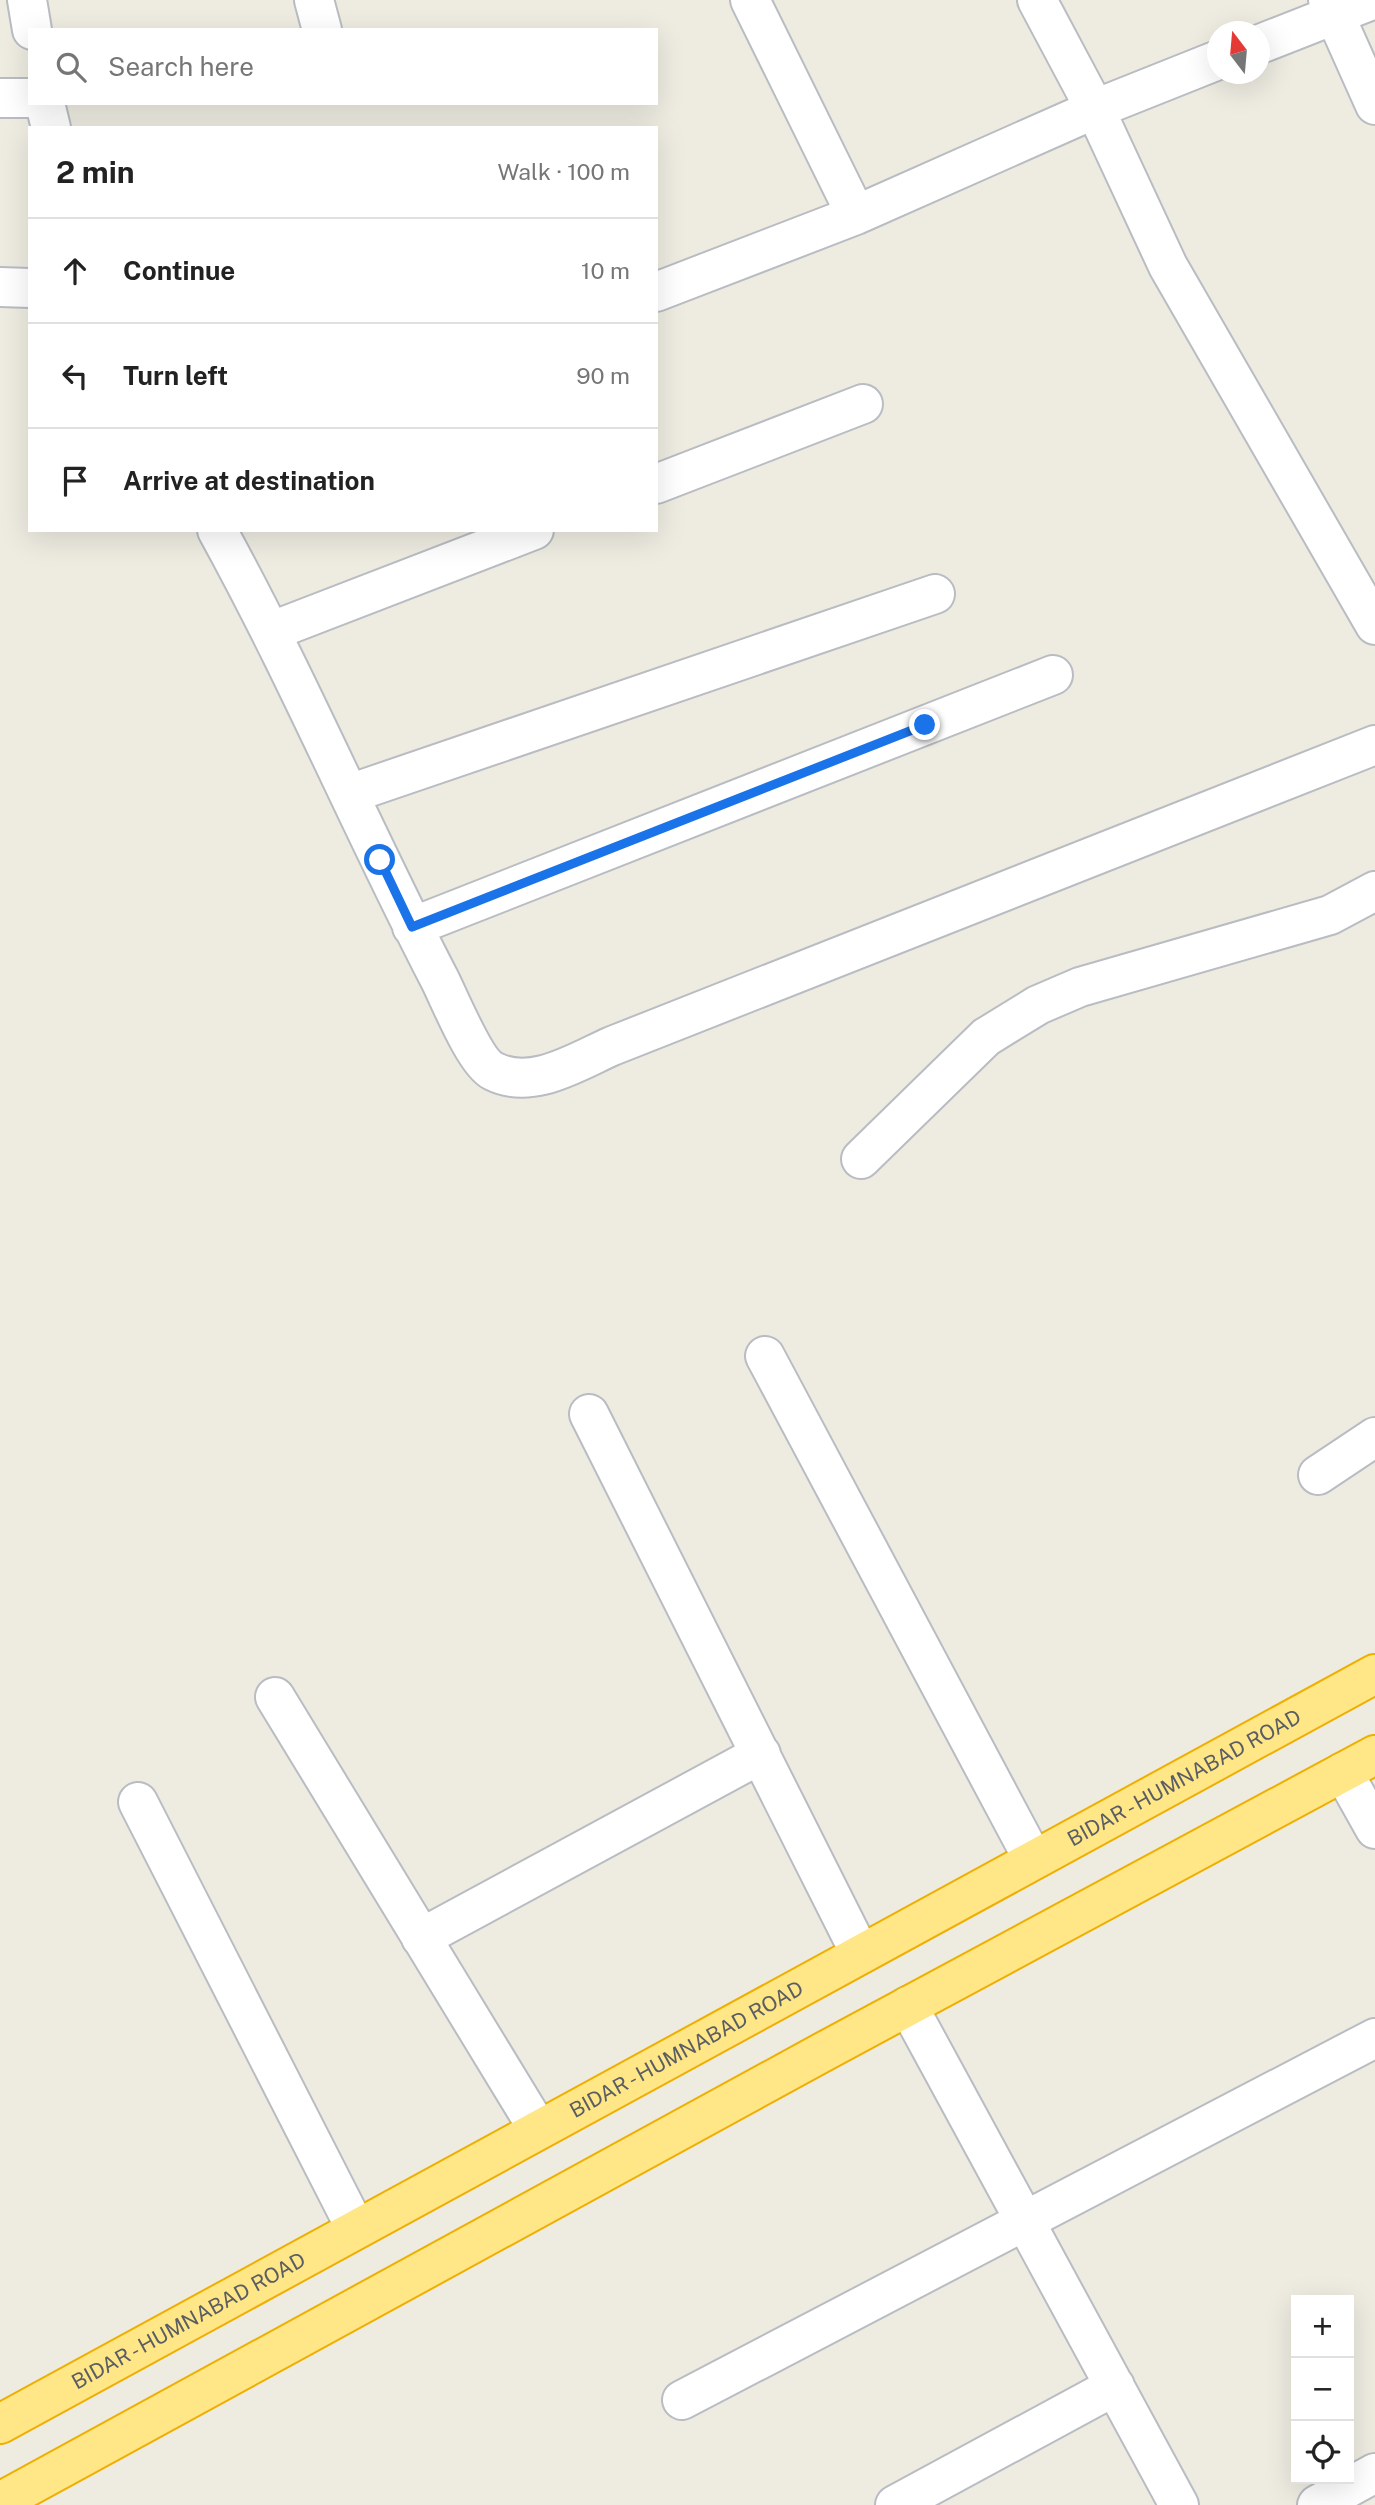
<!DOCTYPE html>
<meta charset="utf-8">
<style>
:root{--surface:#fff;--page:#f6f6f6;--text:#222;--muted:#767676;--line:#e0e0e0}
body{margin:0;font-family:"Public Sans",sans-serif;background:var(--page);color:var(--text)}
.controls{position:absolute;right:21px;bottom:21px;display:grid;overflow:hidden;border-radius:0px;box-shadow:0 7px 28px #0002}
.controls button{width:63px;height:63px;display:grid;place-items:center;padding:0;border:0;border-bottom:2px solid var(--line);background:var(--surface);color:var(--text);font:35px sans-serif}
.compass{position:absolute;left:1207px;top:21px;width:63px;height:63px;border-radius:50%;background:var(--surface);box-shadow:0 7px 28px #0002;rotate:344deg}
.stop{position:absolute;width:21px;height:21px;margin:-16px;border:5px solid #1a73e8;border-radius:50%;background:#fff}
.stop.end{background:#1a73e8;border-color:#fff;box-shadow:0 2px 7px #0008}
.list{margin:0;padding:0;list-style:none}
h2{display:flex;justify-content:space-between;align-items:center;height:91px;margin:0;padding:0 28px;font-size:30px}
h2 small{font-size:23px;font-weight:400;color:var(--muted)}
.list li{display:grid;grid-template-columns:46px 1fr auto;gap:21px;align-items:center;box-sizing:border-box;height:105px;padding:0 28px;border-top:2px solid var(--line)}
.list b{display:block;font-size:26px;white-space:nowrap}
.list em{font-size:23px;font-style:normal;color:var(--muted)}
.icon{flex:none;width:38px;height:38px;fill:none;stroke:currentColor;stroke-width:2;stroke-linecap:round;stroke-linejoin:round}
.map{position:relative;flex:none;width:1375px;height:2505px;overflow:hidden}
.search{position:absolute;background:var(--surface);box-shadow:0 7px 28px #0002;left:28px;top:28px;width:630px;height:77px;display:flex;align-items:center;gap:18px;box-sizing:border-box;padding:0 24px;border-radius:0px;color:var(--muted);font-size:26px}
.panel{position:absolute;background:var(--surface);box-shadow:0 7px 28px #0002;left:28px;top:126px;width:630px;height:406px;border-radius:0px}
.map>svg:first-child{display:block}
.lines{fill:none;stroke-linecap:round;stroke-linejoin:round}
.minor-casing{stroke:#b9bcc2;stroke-width:42}
.highway-casing{stroke:#efaf00;stroke-width:42}
.minor{stroke:#fff;stroke-width:38}
.highway{stroke:#ffe687;stroke-width:38}
.route{stroke:#1a73e8;stroke-width:9}
.labels{text-anchor:middle;stroke-width:7;stroke-linejoin:round;paint-order:stroke}
.street-label{font-size:21px;fill:#5a5e64;stroke:#fff}
</style>
<div class="map">
<svg width="1375" height="2505" viewBox="0 0 1375 2505">
<rect width="100%" height="100%" fill="#eeece1"/>
<g class="lines">
<g class="minor-casing">
<path id="minor" d="M27 0 32 30
M314 0 322 30
M750 0 856 215
M1037 0 1095 109 1168 266 1375 625
M1328 0 1375 105
M1260 44 1372 0
M0 98H30
M45 103 51 128
M0 287 30 288
M656 292 856 215 1095 109 1218 60
M656 484 863 404
M217 530C298 677 363 832 440 980 450 1000 475 1062 493 1071 532 1091 576 1062 612 1046L1375 745
M272 631 534 530
M349 794 935 594
M412 927 1053 675
M861 1159 986 1037 1038 1005 1080 987 1330 915 1375 891
M765 1356 1033 1859
M589 1414 860 1953
M1318 1475 1375 1437
M275 1697 538 2129
M1343 1772 1375 1829
M138 1802 356 2229
M421 1938 761 1754
M908 2006 1179 2505
M682 2400 1375 2038
M895 2505 1115 2386
M1317 2505 1375 2473"/>
</g>
<g class="highway-casing">
<g id="highway">
<path id="s1" d="M0 2424 1375 1674"/>
<path d="M0 2502 823 2052 1375 1755"/>
</g>
</g>
<use href="#minor" class="minor"/>
<use href="#highway" class="highway"/>
</g>
<g class="lines">
<path class="route" d="M380 860 412 927 925 725"/>
</g>
<g class="labels">
<g class="street-label">
<text dy="7" stroke="none"><textPath href="#s1" startOffset="1349">BIDAR - HUMNABAD ROAD</textPath></text>
<text dy="7" stroke="none"><textPath href="#s1" startOffset="782">BIDAR - HUMNABAD ROAD</textPath></text>
<text dy="7" stroke="none"><textPath href="#s1" startOffset="215">BIDAR - HUMNABAD ROAD</textPath></text>
</g>
</g>
</svg>
<div class="controls">
<button>+</button>
<button>−</button>
<button><svg class="icon" aria-label="locate" viewBox="0 0 24 24"><circle cx="12" cy="12" r="6"/><path d="M12 2v4M12 18v4M2 12h4M18 12h4"/></svg></button>
</div>
<svg class="compass" viewBox="-18 -18 36 36"><path d="M0-13l5 13h-10z" fill="#e53935"/><path d="M0 13l5-13h-10z" fill="#767676"/></svg>
<div class="stop" style="left:380px;top:860px"></div>
<div class="stop end" style="left:925px;top:725px"></div>
<div class="search"><svg class="icon" aria-label="search" viewBox="0 0 24 24"><circle cx="10" cy="10" r="6"/><path d="M15 15l6 6"/></svg>Search here</div>
<section class="panel">
<h2>2 min<small>Walk · 100 m</small></h2>
<ul class="list">
<li><svg class="icon" aria-label="ahead" viewBox="0 0 24 24"><path d="M12 20V5M6 11l6-6 6 6"/></svg><div><b>Continue</b></div><em>10 m</em></li>
<li><svg class="icon" aria-label="left" viewBox="0 0 24 24"><path d="M17 20v-9H6M10 6l-5 5 5 5"/></svg><div><b>Turn left</b></div><em>90 m</em></li>
<li><svg class="icon" aria-label="arrive" viewBox="0 0 24 24"><path d="M6 21V4h12l-3 4 3 4H6"/></svg><div><b>Arrive at destination</b></div></li>
</ul>
</section>
</div>
